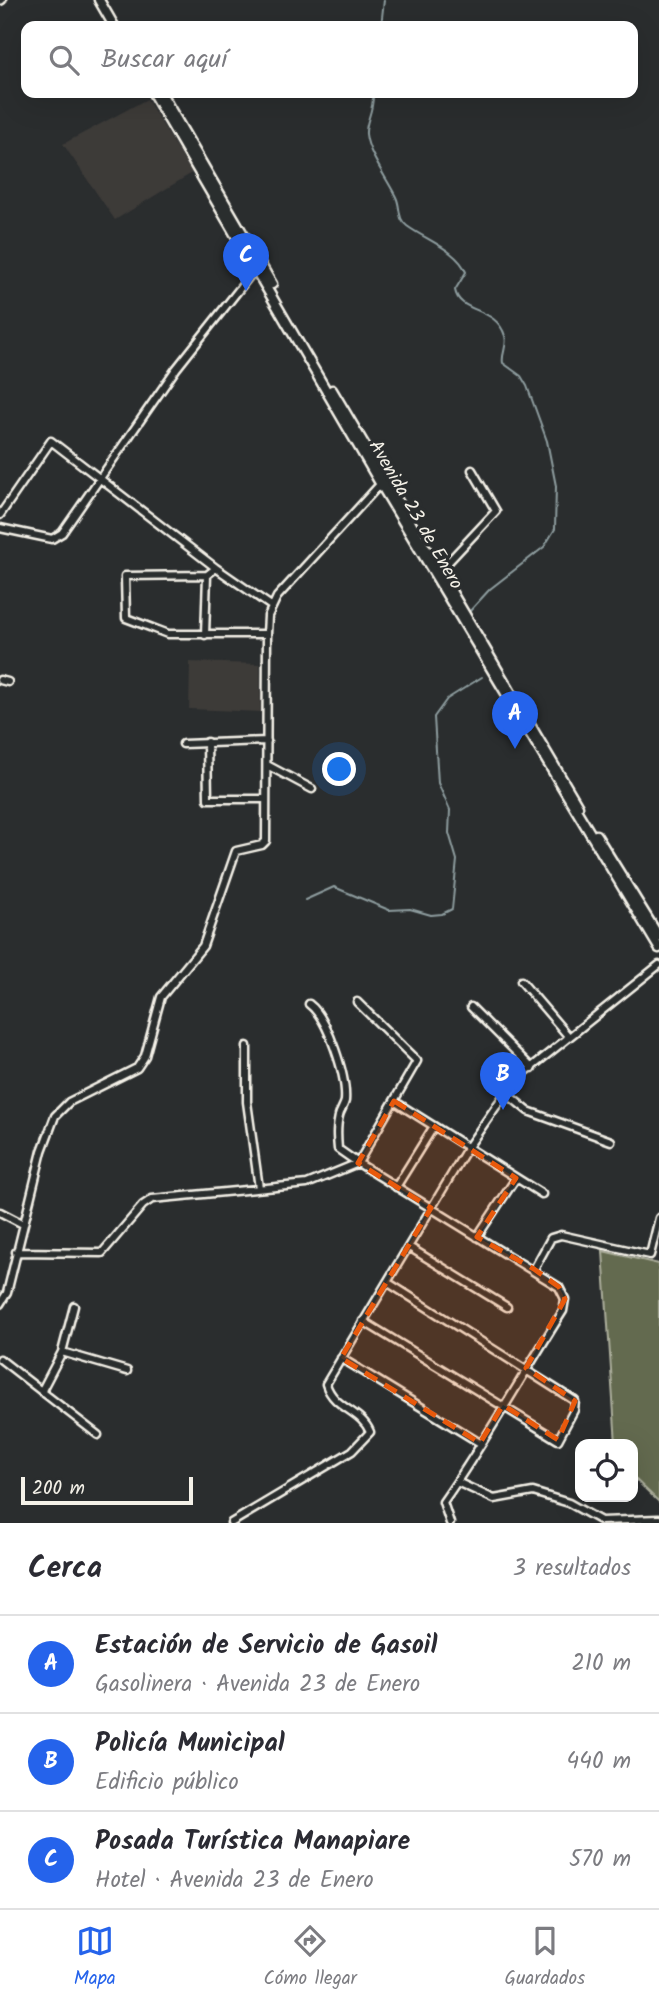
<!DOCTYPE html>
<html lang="es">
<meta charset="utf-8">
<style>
:root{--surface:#fff;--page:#f7f7f7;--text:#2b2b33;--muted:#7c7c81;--line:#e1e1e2;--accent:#2563eb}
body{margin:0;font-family:Kalam,sans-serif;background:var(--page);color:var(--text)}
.controls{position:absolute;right:21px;bottom:21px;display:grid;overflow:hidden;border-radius:14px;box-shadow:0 7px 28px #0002}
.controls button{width:63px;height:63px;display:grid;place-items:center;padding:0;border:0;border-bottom:2px solid var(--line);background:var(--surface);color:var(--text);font:35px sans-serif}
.scale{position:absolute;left:21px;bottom:18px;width:172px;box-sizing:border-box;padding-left:7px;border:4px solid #f4f1e8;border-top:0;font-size:19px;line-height:24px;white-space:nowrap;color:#f4f1e8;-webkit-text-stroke:5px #2a2d2e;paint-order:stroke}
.you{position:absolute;left:340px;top:770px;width:24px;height:24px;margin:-18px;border:5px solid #fff;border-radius:50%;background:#1a73e8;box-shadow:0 0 0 10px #1a73e833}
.badge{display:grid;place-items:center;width:46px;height:46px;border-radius:50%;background:var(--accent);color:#fff;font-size:23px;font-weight:700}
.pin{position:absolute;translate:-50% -58px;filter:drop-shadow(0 2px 4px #0008)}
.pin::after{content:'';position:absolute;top:37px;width:24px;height:21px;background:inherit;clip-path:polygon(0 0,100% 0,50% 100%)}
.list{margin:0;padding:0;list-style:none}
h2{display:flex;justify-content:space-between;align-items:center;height:91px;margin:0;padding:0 28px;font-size:30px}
h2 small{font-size:23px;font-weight:400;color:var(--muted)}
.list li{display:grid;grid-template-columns:46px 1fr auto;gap:21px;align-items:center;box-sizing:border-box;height:98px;padding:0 28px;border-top:2px solid var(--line)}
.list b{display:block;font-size:26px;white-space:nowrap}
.list p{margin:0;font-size:23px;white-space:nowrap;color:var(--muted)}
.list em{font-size:23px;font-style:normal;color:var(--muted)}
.icon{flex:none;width:38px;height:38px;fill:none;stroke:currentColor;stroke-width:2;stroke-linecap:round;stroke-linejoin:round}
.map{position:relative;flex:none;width:659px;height:1523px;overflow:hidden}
.search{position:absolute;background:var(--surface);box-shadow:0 7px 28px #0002;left:21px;right:21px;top:21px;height:77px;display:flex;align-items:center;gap:18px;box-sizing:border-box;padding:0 24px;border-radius:14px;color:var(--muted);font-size:26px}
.sheet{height:385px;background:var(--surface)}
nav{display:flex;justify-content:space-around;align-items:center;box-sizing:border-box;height:98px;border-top:2px solid var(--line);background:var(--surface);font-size:19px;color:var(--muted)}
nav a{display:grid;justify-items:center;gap:4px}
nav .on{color:var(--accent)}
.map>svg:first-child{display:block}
.built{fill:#3c3a38}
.green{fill:#646b50;stroke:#acae9c;stroke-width:2}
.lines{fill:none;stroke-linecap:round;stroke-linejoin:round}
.stream{stroke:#8e9d9f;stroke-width:2}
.minor-casing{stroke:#f4f1e8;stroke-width:11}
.secondary-casing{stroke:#f4f1e8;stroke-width:13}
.minor{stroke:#2a2d2e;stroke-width:6}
.secondary{stroke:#2a2d2e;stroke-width:8}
.marked{fill:#e8590c;fill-opacity:0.2;stroke:#e8590c;stroke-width:5;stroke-dasharray:14 9;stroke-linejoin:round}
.labels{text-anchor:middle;stroke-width:7;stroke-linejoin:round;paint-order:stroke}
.street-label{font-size:19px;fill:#f4f1e8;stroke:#2a2d2e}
</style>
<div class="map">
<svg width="659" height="1523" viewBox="0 0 659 1523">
<rect width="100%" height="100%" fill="#2a2d2e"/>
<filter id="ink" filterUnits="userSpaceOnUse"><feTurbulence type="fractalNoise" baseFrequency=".0143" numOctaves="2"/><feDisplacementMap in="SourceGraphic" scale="14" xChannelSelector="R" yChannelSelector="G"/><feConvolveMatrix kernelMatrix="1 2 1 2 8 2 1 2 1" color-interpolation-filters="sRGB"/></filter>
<g filter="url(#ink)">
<path class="built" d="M147 99 192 173 115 220 63 144Z
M190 662 260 664 261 712 189 709Z"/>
<path class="green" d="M603 1251 659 1264V1502L633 1477V1444H616Z"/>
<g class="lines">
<path class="stream" d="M381 26 384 0
M373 93C374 112 365 121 366 134 368 154 387 178 396 197 401 207 397 219 407 226 426 240 457 250 466 272L455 290C459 314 496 306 505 336 508 346 501 354 503 363L521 376 527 386 547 441 556 486 555 529 544 547 490 589 469 612
M481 635 500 666
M305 900 334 887 389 910 410 909 431 915 442 914 452 909 457 860 449 833 450 810 438 783 434 717 447 699 482 677"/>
<g class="minor-casing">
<path id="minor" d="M0 1 2 0
M0 515 51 441 216 568 271 606
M0 528 52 539 62 533 176 369 256 268
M216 568 207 575 125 576 126 618 168 634H267
M439 572 496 511 472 470
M205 635 207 575
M0 680 8 682
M207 742 208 799H266
M183 744 267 741
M267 765 312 789
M521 981 569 1037
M357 1002 417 1061 358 1163 559 1287 565 1299 563 1311C523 1374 486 1441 443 1502L450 1523
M471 1007 532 1068
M247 1046V1102L259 1188
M506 1093 528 1111 611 1141
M394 1101 542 1194
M396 1187 434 1126
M0 1212 23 1224
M477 1237 516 1178
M409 1247 507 1307
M16 1252 102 1253 143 1205 152 1199 307 1184 358 1163 338 1149C337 1138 336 1128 339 1116 340 1111 344 1106 345 1101 347 1077 328 1018 309 1004
M534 1269 551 1238 561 1235 650 1255 659 1218
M0 1304 7 1293 42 1151 55 1116 69 1102 137 1068 145 1056 161 997 203 946 236 851 262 845 266 841 267 634 268 616 277 597 383 481
M363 1321 558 1440 574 1410 575 1401 387 1282
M62 1352 127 1371
M341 1358 480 1443
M0 1359 98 1435
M42 1390 62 1352 74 1306
M457 1482 494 1499 533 1492 569 1503 601 1521 659 1519
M231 1523 352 1451 370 1432C361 1410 334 1409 326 1384L468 1147 513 1082 659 965"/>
</g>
<g class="secondary-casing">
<path id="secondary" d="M99 0 114 26
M153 93 380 483 659 948
M161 93 272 284
M332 390 578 806
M596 835 659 937"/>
</g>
<use href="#minor" class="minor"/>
<use href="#secondary" class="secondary"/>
</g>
</g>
<path class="marked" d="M394 1101 516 1178 477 1237 534 1269 559 1287 565 1299 526 1368 575 1401 558 1440 503 1405 480 1443 341 1358 431 1208 358 1163Z"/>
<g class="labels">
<g class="street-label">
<text transform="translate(417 514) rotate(60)" y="7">Avenida 23 de Enero</text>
</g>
</g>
</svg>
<div class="controls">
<button><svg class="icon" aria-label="locate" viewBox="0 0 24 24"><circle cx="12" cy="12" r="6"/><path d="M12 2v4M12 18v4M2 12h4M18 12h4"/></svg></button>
</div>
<div class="scale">200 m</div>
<div class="you"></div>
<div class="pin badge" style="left:515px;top:749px">A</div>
<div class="pin badge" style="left:503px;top:1110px">B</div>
<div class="pin badge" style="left:246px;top:291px">C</div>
<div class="search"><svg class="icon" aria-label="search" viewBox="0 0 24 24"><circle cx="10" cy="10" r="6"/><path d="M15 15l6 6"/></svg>Buscar aquí</div>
</div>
<section class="sheet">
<h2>Cerca<small>3 resultados</small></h2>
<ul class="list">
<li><span class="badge">A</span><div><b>Estación de Servicio de Gasoil</b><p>Gasolinera · Avenida 23 de Enero</p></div><em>210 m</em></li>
<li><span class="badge">B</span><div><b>Policía Municipal</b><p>Edificio público</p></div><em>440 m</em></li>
<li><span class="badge">C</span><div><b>Posada Turística Manapiare</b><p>Hotel · Avenida 23 de Enero</p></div><em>570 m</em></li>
</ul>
</section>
<nav>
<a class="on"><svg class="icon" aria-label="map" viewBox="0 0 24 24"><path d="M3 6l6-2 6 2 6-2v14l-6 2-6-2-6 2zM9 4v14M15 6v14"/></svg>Mapa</a>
<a><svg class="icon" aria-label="directions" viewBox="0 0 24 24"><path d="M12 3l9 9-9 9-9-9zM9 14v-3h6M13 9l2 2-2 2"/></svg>Cómo llegar</a>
<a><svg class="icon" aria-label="saved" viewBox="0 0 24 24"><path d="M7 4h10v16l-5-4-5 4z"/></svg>Guardados</a>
</nav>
